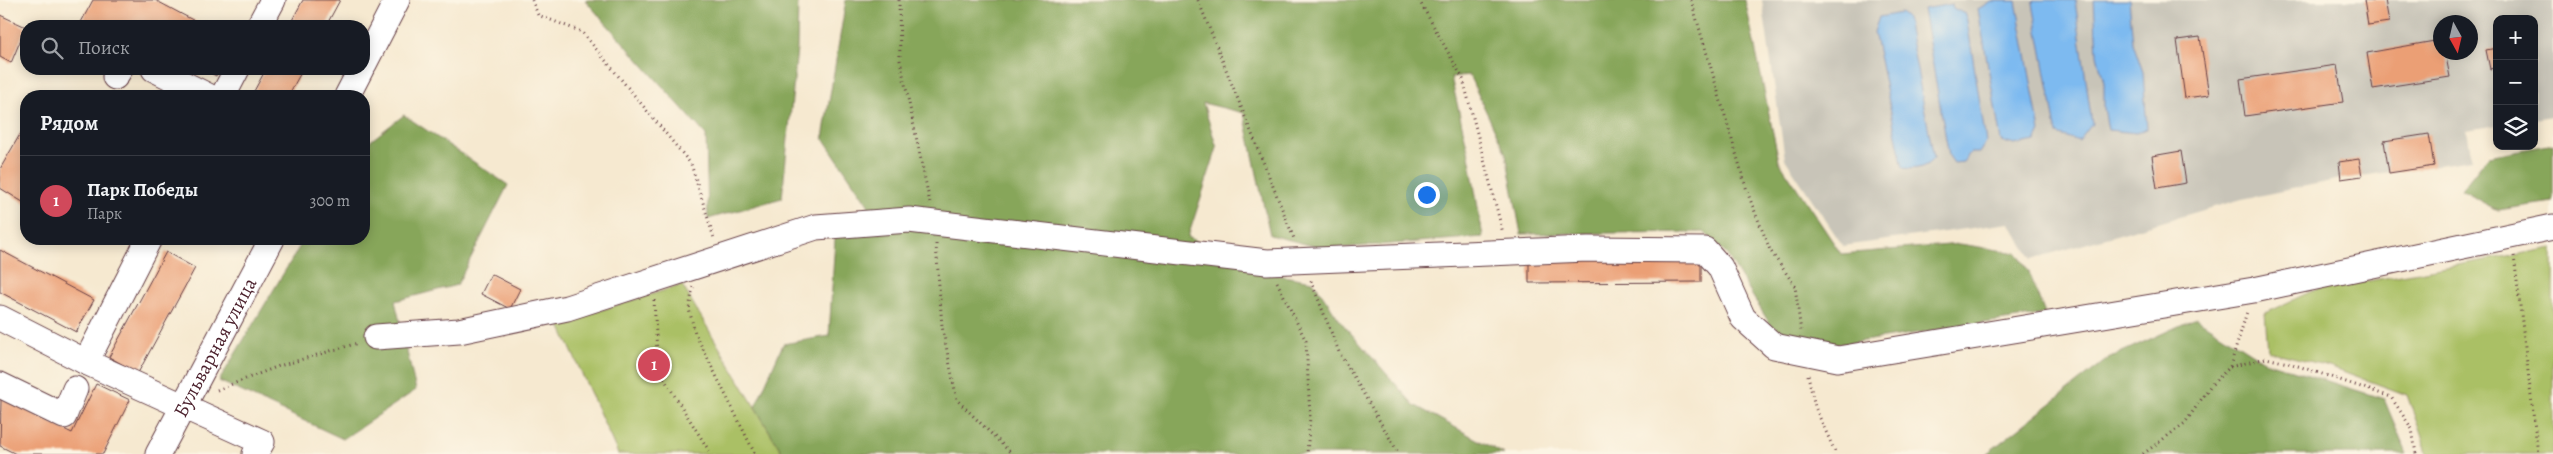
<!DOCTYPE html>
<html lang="ru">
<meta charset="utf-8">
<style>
:root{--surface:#171b24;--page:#242831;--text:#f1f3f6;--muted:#9ea1a6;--line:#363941;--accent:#d1495b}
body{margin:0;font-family:Alegreya,serif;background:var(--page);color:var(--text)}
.controls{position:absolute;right:15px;top:15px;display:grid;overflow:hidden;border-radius:10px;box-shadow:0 2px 12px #0003}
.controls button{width:45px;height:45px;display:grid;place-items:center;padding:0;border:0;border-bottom:1px solid var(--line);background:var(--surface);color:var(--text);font:25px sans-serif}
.compass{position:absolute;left:2433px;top:15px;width:45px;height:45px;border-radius:50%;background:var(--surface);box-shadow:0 2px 12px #0003;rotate:172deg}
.you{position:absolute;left:1426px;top:194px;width:18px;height:18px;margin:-12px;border:4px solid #fff;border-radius:50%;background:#1a73e8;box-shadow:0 0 0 8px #1a73e833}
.badge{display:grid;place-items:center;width:32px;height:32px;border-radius:50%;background:var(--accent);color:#fff;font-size:16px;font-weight:700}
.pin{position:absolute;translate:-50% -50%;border:2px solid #fff;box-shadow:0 1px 5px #0006}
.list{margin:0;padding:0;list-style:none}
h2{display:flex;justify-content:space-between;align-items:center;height:65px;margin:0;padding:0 20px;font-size:21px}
h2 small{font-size:16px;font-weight:400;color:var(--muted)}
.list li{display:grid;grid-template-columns:32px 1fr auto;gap:15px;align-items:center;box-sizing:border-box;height:90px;padding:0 20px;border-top:1px solid var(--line)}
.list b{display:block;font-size:19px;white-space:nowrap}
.list p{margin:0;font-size:16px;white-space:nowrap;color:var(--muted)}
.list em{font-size:16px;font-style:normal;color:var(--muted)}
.icon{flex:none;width:28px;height:28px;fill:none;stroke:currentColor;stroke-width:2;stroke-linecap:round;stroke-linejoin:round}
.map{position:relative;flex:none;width:2553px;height:454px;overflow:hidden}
.search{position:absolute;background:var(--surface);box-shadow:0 2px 12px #0003;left:20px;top:20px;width:350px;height:55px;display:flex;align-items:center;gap:12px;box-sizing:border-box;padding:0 18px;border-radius:20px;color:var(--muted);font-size:19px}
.panel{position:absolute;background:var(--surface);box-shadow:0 2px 12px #0003;left:20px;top:90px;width:350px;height:155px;border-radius:20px}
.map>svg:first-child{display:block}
.industrial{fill:#c8c4b8;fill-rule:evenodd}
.green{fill:#aac065;stroke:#7a7048}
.forest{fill:#87a65a;stroke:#686242}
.water{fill:#7dbaf0;stroke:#646c8e}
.building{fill:#eb9f74}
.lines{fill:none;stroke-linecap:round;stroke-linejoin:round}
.minor-casing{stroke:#643d44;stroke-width:27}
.path{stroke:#643d44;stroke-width:3;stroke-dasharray:1 4;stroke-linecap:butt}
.minor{stroke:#fff;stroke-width:25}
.labels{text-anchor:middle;stroke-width:4.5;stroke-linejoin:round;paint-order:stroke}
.street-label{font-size:20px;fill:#4a1f2b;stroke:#fcf5e5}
</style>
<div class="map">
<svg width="2553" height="454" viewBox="0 0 2553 454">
<rect width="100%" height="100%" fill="#fcf5e5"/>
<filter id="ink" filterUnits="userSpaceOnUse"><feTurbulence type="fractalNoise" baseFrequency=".02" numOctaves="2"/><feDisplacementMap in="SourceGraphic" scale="10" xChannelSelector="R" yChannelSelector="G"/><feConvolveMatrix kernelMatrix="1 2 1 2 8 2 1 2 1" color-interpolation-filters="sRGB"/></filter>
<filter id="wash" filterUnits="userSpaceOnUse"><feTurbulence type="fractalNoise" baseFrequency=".0096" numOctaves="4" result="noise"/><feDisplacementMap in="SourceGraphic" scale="20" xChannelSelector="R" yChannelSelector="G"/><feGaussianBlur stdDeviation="1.12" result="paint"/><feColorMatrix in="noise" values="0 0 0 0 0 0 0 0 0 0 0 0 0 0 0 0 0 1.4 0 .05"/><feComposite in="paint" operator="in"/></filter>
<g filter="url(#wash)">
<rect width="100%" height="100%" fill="#f6e9d0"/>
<path class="industrial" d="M1762 0H2553V116L2534 119V19H2497V125L2467 130 2472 160 2341 179 2242 199 2032 259 2009 223 1843 246 1785 159ZM2440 22H2470V52H2440Z"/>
<path class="green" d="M2553 248V454H2428L2407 395 2329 366 2268 351 2265 313 2312 291Z
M682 285 783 454H618L559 323Z"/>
<path class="forest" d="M585 0H798L797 49 782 198 708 219 706 135Z
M846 0H1745L1779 161 1841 254 1960 244 2017 253 2029 272 2045 314 1843 344 1778 337 1727 255 1704 232 1521 234 1506 154 1469 75 1451 77 1469 155 1483 237 1325 249 1270 235 1244 113 1203 103 1217 148 1188 237 1253 271 1313 281 1341 322 1414 405 1504 454H783L755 407 783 344 829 336 835 238 869 206 823 138Z
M404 115 508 185 457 285 395 301 416 390 343 439 219 381 304 239H364V146Z
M2553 144V202L2498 210 2461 190 2488 156Z
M2196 318 2264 361 2384 399 2407 454H1986L2109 358Z"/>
<path class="water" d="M2035 0H2075L2092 124 2079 141 2057 134 2033 4Z
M2094 0H2129L2133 43 2143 72 2147 129 2136 133 2108 130 2104 108V83L2097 55Z
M1991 1H2016L2040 131 2035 141 2014 145 2001 141 1978 9Z
M1952 4 1953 8 1966 14 1986 142 1979 153H1970L1963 162 1954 163 1949 156 1923 9Z
M1901 13 1907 18 1934 158C1926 168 1915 170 1903 168L1874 32 1879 17Z"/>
<g id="blocks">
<path class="building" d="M93 0H155L204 26H123L119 24 118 26H79Z
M303 0H340L326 26H289Z
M2364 0H2385L2389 22 2368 25Z
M0 15 26 27 11 63 0 57Z
M2200 37 2209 95 2185 98 2177 40Z
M2440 40V52H2445L2450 77 2373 89 2367 53Z
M2497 48V67L2490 69 2486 50Z
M2337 65 2343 102 2245 116 2240 79Z
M203 69H219L216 76Z
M266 69H303L288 96H259L253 93Z
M26 124V204L0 188V169Z
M2429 134 2434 166 2389 173 2384 141Z
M2181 151 2186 183 2157 188 2152 156Z
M2359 159 2362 176 2341 179 2339 162Z
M0 250 94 300 76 332 0 292Z
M166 252 195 268 138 373 109 357Z
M1529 257H1701V282L1529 283Z
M491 274 520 289 510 309 481 294Z
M96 384 130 400 103 454H16L0 446 1 398 72 433Z"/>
</g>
</g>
<g filter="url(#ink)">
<use href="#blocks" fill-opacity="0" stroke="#643d44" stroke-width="1"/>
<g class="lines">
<g class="minor-casing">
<g id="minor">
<path d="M259 26 273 0"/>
<path d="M364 64 397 0"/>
<path d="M154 69 208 96"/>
<path d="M115 77 120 69"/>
<path d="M223 96 237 69"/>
<path d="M347 96 361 69"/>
<path d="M149 239 86 362 262 442 255 454"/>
<path d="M0 318 86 362"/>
<path d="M376 337 459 331 567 308 816 227 909 220 1267 262 1588 249 1705 250 1720 267 1743 318 1774 346 1838 359 2254 290 2553 227"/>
<path d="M0 385 64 416 75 389"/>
<path id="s1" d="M158 454 272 239"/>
</g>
</g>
<path class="path" d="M532 0 538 15 582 32 691 164 714 238
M899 0 900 60 930 203
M1198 0 1295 241
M1419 0 1463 79 1503 233
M1691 0 1748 194 1770 250 1795 286 1801 332
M936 244 942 326 957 400 1012 454
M2514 256 2538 454
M1311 281 1339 352 1399 454
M1277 282 1306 341 1310 417 1307 454
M693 287 689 309 695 333 755 454
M654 300 658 369 711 454
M2230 367 2266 358 2292 364 2391 397 2412 429 2416 454
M1808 375 1815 407 1836 454
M217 390 279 366 358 343
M2143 454 2185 423 2211 385 2230 367 2247 312"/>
<use href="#minor" class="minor"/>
</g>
</g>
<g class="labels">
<g class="street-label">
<text dy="7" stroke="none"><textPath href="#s1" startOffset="121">Бульварная улица</textPath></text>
</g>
</g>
</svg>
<div class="controls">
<button>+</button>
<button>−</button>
<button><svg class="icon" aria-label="layers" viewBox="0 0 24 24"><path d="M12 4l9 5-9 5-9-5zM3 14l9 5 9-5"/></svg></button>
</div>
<svg class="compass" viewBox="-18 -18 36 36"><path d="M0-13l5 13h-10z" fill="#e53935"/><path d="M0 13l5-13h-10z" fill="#9ea1a6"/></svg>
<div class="you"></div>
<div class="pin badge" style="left:654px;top:365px">1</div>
<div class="search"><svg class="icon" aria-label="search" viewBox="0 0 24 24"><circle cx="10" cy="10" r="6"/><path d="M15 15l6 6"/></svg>Поиск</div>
<section class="panel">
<h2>Рядом<small></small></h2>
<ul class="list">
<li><span class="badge">1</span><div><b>Парк Победы</b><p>Парк</p></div><em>300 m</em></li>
</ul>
</section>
</div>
